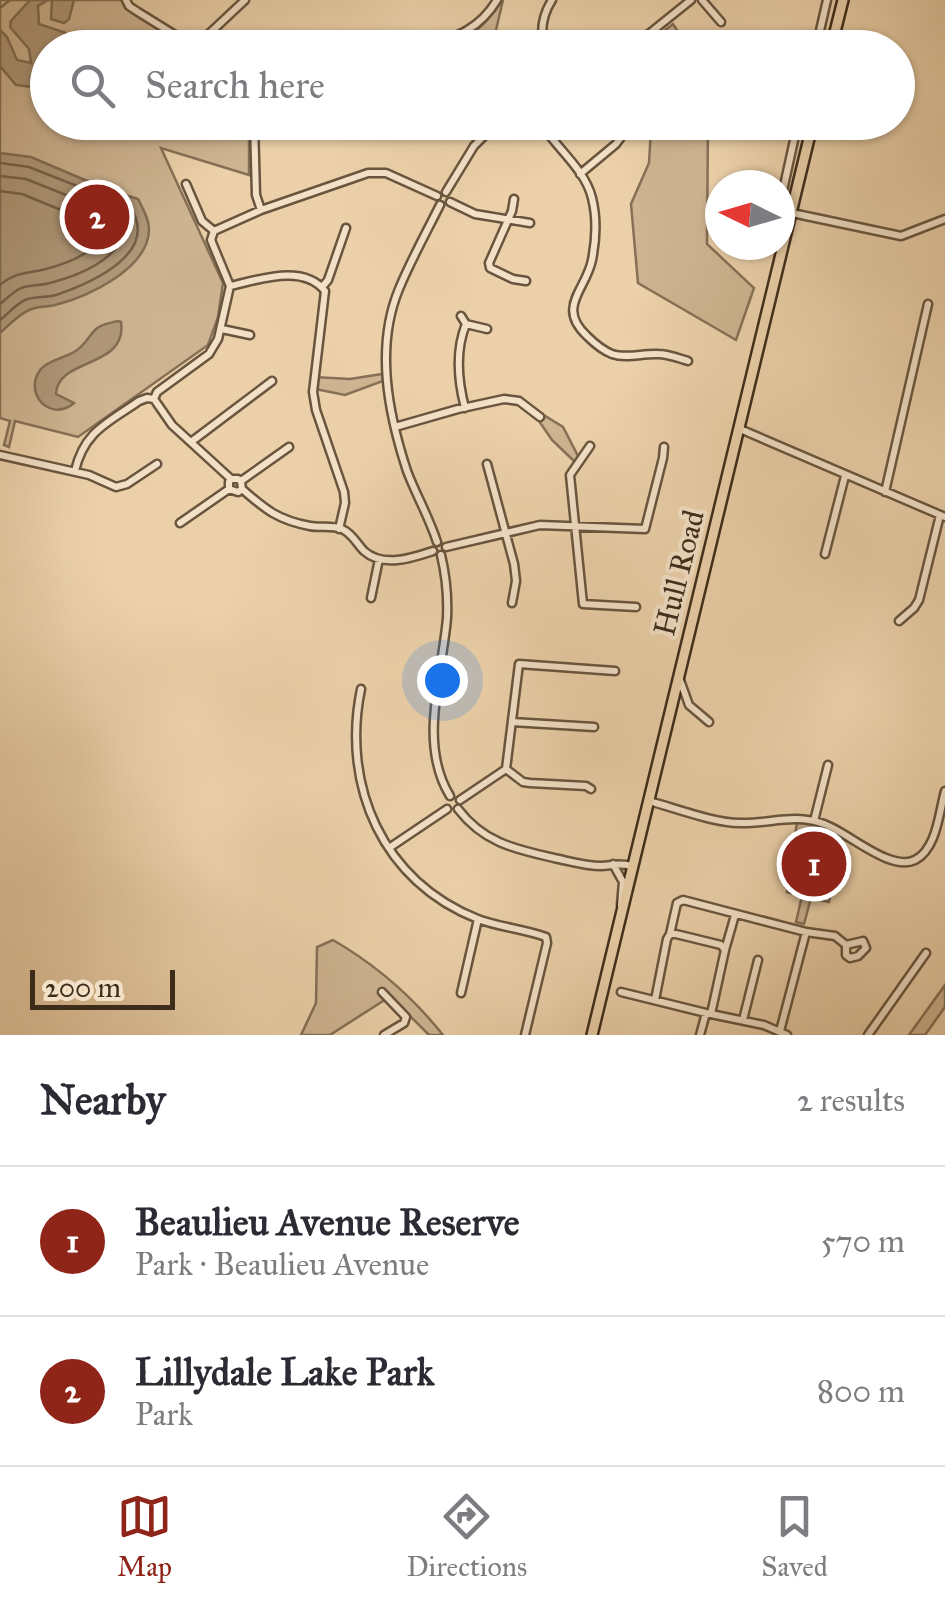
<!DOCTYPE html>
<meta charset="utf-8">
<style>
:root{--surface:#fff;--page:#f2f2f3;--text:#2b2b33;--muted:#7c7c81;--line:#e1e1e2;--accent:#8f2418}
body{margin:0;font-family:"IM FELL Great Primer",serif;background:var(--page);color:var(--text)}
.compass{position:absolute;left:705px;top:170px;width:90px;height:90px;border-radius:50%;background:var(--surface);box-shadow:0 2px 8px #0004;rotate:275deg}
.scale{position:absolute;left:30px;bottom:25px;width:145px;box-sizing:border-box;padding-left:10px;border:5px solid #3e2c1b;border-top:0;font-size:28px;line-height:35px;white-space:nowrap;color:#3e2c1b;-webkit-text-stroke:8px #f2e0c7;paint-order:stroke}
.you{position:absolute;left:442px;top:680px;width:35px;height:35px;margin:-25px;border:8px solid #fff;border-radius:50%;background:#1a73e8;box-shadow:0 0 0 15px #1a73e833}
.badge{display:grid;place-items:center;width:65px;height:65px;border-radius:50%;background:var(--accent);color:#fff;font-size:32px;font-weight:700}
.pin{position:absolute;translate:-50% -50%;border:5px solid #fff;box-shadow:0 2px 10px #0006}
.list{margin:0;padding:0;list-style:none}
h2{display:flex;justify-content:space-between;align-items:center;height:130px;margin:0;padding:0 40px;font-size:42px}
h2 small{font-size:32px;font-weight:400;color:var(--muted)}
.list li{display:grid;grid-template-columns:65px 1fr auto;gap:30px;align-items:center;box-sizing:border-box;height:150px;padding:0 40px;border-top:2px solid var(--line)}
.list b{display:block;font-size:38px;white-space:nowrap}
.list p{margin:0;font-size:32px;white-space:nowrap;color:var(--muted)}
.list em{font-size:32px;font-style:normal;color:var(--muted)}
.icon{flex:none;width:55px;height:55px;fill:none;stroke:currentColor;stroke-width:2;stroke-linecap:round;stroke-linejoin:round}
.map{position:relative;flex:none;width:945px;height:1035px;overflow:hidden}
.search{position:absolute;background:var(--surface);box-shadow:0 2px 8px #0004;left:30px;right:30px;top:30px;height:110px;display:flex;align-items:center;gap:25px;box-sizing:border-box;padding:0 35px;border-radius:55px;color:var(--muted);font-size:38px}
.sheet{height:430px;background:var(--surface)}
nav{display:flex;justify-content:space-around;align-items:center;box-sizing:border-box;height:140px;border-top:2px solid var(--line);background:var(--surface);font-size:28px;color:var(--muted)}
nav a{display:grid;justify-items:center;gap:5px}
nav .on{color:var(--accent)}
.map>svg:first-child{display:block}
.green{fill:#ceb491;stroke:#867056;stroke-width:2.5}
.water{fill:#b09879;stroke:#826d53;stroke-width:2.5}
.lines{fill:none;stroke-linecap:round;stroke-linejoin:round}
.shore{stroke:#77624a;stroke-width:2.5}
.stream{stroke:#826d53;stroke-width:2.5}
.minor-casing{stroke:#69553e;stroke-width:11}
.major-casing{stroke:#3e2c1b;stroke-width:14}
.minor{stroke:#f2e0c7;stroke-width:6}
.major{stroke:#ebd0a9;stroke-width:9}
.labels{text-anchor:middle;stroke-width:8;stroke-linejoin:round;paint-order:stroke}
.street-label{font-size:30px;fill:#3e2c1b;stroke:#f2e0c7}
</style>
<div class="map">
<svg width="945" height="1035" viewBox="0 0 945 1035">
<rect width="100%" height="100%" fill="#ebd0a9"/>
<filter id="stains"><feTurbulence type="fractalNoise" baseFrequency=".002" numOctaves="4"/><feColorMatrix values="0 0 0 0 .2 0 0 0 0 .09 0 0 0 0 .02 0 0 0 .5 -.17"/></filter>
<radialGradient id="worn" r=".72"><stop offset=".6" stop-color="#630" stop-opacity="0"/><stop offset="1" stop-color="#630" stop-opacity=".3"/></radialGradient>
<path class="green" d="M0 0H124L190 47 48 48V122L249 123V175L161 148 223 283 218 317 208 345 78 437 15 421 9 447 4 445 10 421 0 418Z
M503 0 492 47H450L449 45C479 32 484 25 503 0Z
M673 24 688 47H645V46Z
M643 123H708L707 244 754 288 736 340 638 283 631 204 649 163 651 128 632 135 633 131Z
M382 374 383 381 345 395 315 389 314 377 350 379Z
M542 414 563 427 579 458 576 463 552 440 539 421Z
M797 822 818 825 842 835 829 902 811 898 804 924 796 922 802 896 787 892Z
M333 940C376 965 412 996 443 1035H429L389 995 383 1001 330 1035H301L316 1003 317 947Z
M945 985V1007L925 1035H909Z"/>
<path class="water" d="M30 0H48L38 6 39 24 66 33 57 47 48 48 47 62 32 87 16 85 0 66V30L7 37 17 60 31 63 29 49 10 27 11 21Z
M52 0H74L69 19 64 23 51 19Z
M0 153 31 157 106 189 138 199C143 209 149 219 149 229 149 269 87 297 55 305 48 307 39 306 32 309 21 312 9 325 0 333Z
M118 321 121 322C128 369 57 357 56 394L74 403C53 421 29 399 36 378 41 361 60 360 74 352 84 347 88 337 96 329 101 324 110 323 118 321Z"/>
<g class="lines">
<path class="shore" d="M0 163 29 167 130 207C161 253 91 283 56 295 46 298 34 296 25 300 16 304 8 314 0 320
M0 176 26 179 121 217 126 230C116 261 80 275 50 283 40 286 29 284 19 289 12 293 6 299 0 304
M0 191 22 194 105 228 108 232C94 253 69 263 46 269 26 274 17 271 0 285"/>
<path class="stream" d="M0 8 10 0"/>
<g class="minor-casing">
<path id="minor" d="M126 0 129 6 138 12 196 48
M702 0 721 22
M195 47 245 0
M425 48C456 37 480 29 497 0
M544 48C540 31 543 14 552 0
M628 48 645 37 691 0
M816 48 827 0
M254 122 256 195 261 210
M540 122C556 148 585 169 592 198 597 218 596 240 592 260 586 290 556 307 587 336 594 343 602 350 612 354 627 359 643 353 658 354 668 354 678 358 688 361
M580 174 616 144 624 133
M446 192 474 146 498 122
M514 199 512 211 489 263 490 268 513 279 526 281
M450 202 475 214 530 223
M780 204 798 122
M792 213 901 236 945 219
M214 231 261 210 368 173H386L437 196
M230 286C258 280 303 263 325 291L313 392 316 410 344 492 345 503 339 529
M323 286 328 280 346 228
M461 316 466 324
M466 324 487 329
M222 329 250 335
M154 399 172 425 231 479
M465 408C458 381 455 351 466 324
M395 427 458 409 504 399 519 401 540 417
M740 429 945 517
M191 442 272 381
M590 446 570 475 583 604 636 607
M0 455 89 475 116 487 127 484 157 464
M487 464 514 564 516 581 512 603
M75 471C84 431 108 423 139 401L147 398 154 399 157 392 209 354 218 339 230 286 211 240 214 231 202 221 186 184
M241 481 289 447
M242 489C266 510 278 520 310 526 321 528 331 525 342 529 353 534 356 543 364 551 383 568 412 558 433 551
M885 492 928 304
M180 523 229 489V482L231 479H238L241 481 242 489 238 492 229 489
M437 542C429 517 416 495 407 471 388 413 375 347 399 289 411 260 426 233 440 205
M446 547 540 525 645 529 663 458 664 447
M825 554 845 476
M441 555C446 576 448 597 447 618 442 676 418 744 450 796
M371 598 379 559
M899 621 914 608 919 600 940 515
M680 680 689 705 709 722
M361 689C341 786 383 882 478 919 499 927 524 929 546 937L547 943 525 1035
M512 722 594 727
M506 769 523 782 530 783 586 786 591 789
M460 800 506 769 519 664 615 671
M649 801C675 808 714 823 740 823 770 824 794 813 824 824 849 833 890 872 915 860 937 849 939 812 945 791
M458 809C484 843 515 849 554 858 569 861 586 866 601 866 614 865 619 863 632 866
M814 821 828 765
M389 848 447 809
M613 864 623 882 621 905
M670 934 677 903 683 900 806 932 835 936 846 945V955L850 958 858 956 866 948 863 941 846 945
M725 950 735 915
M382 992 406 1017 404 1023 384 1035
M621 992 706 1013 764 1025 787 1035
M461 993 478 919
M655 1000 667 939 670 934H676L721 945 725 950 711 1014
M743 1020 758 960
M780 1031 806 932
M700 1035 706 1013
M868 1035 926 953"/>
</g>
<g class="major-casing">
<path id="major" d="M831 48 843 0
M592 1035 813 122"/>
</g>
<use href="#minor" class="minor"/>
<use href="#major" class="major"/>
</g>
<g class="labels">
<g class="street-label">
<text transform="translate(679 573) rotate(-76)" y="10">Hull Road</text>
</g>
</g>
<rect width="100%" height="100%" filter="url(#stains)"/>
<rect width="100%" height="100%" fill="url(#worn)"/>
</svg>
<svg class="compass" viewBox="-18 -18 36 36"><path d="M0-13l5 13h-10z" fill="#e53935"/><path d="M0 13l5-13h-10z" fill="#7c7c81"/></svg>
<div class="scale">200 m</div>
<div class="you"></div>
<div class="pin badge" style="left:814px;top:864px">1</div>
<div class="pin badge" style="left:97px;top:217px">2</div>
<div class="search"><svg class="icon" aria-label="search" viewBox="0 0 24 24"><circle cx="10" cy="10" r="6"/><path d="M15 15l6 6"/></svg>Search here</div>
</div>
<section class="sheet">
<h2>Nearby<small>2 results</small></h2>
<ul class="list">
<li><span class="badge">1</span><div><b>Beaulieu Avenue Reserve</b><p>Park · Beaulieu Avenue</p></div><em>570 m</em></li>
<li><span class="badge">2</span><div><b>Lillydale Lake Park</b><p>Park</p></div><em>800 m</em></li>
</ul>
</section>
<nav>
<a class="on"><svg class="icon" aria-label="map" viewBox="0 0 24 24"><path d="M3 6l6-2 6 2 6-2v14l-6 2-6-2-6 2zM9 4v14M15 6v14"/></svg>Map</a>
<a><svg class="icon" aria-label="directions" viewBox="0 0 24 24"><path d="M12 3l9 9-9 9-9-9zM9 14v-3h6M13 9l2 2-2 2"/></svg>Directions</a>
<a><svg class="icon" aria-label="saved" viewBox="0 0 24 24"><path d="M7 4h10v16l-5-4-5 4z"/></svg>Saved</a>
</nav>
